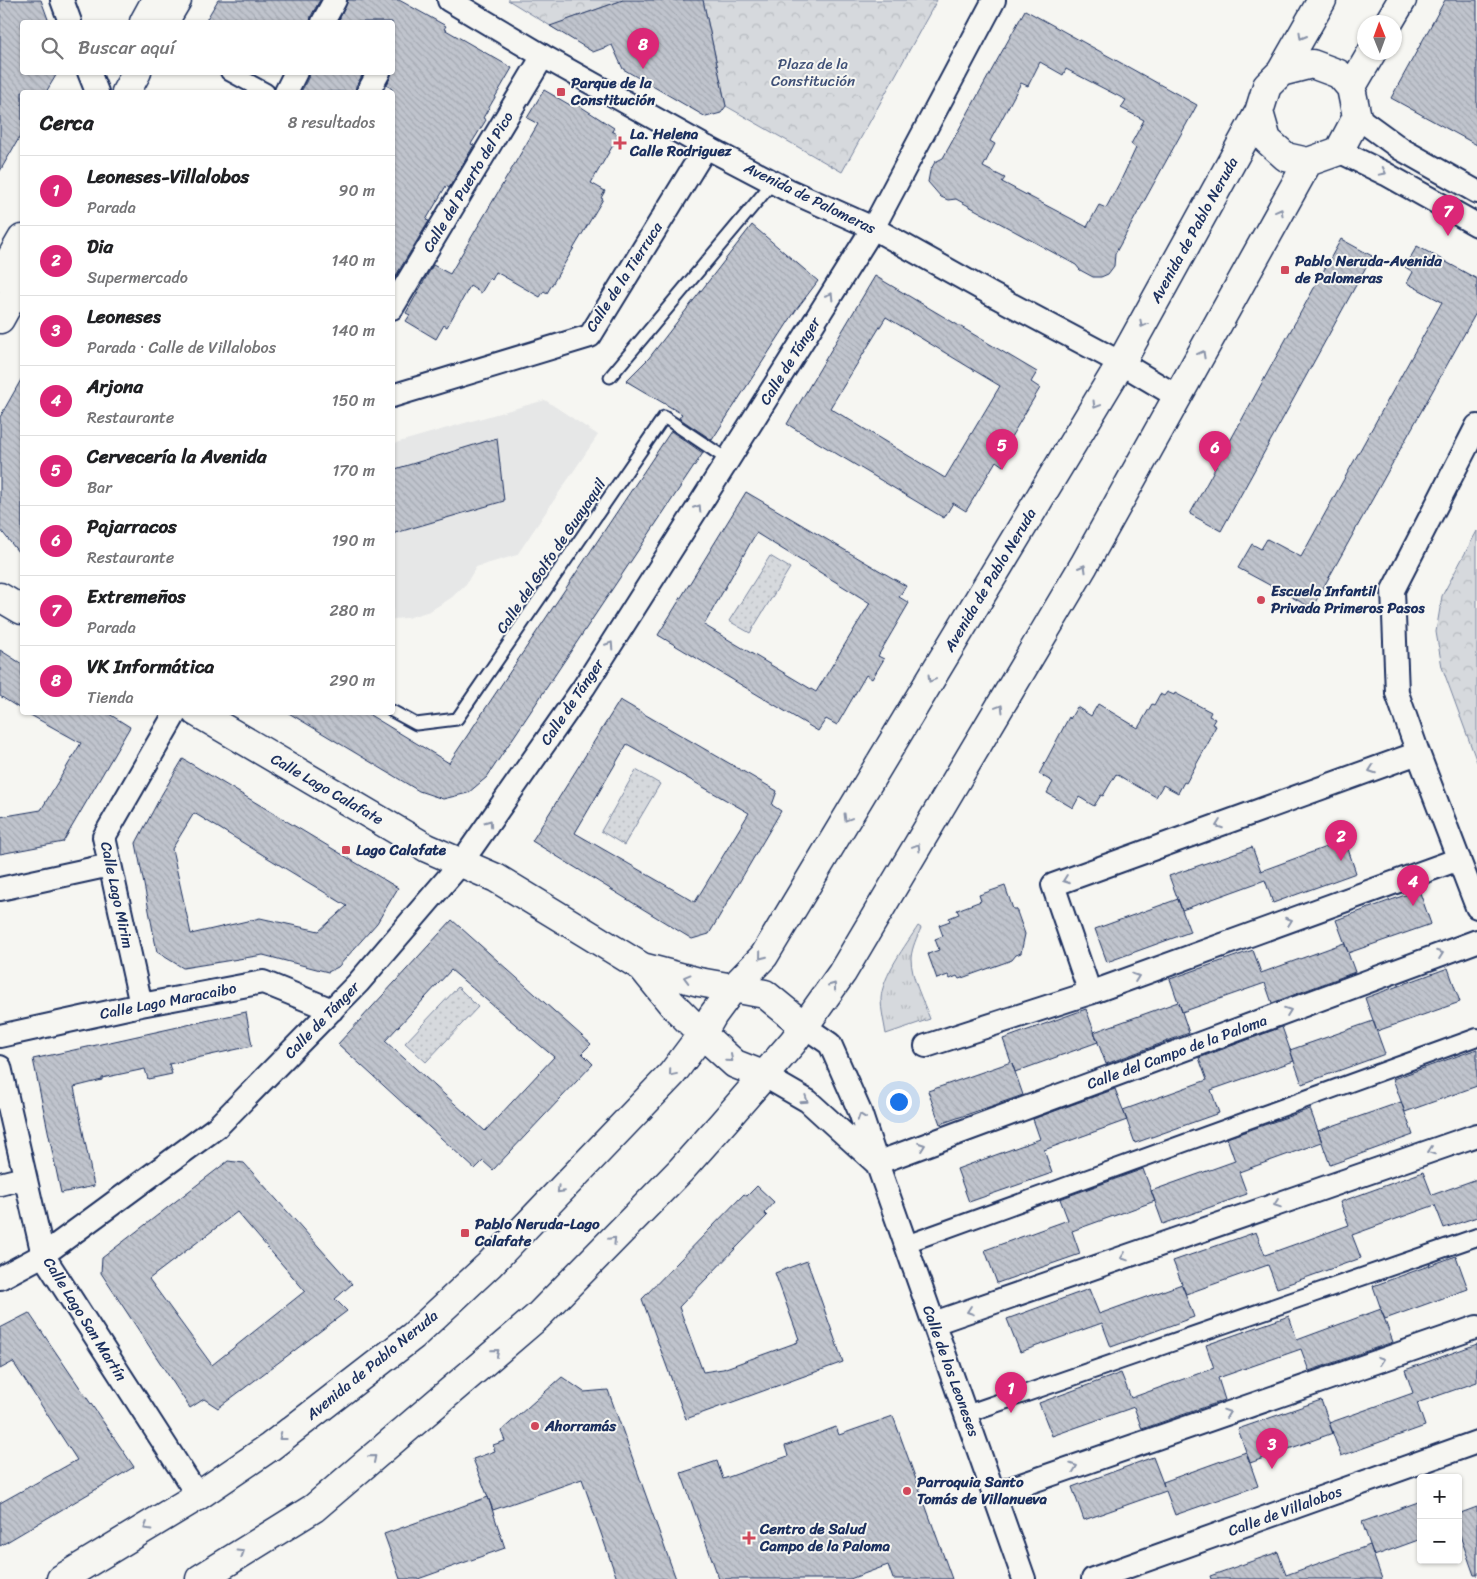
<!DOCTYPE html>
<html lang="es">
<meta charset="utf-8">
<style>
:root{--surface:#fff;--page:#f2f2f2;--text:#202124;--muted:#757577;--line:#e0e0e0;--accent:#db2777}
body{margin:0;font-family:Sriracha,sans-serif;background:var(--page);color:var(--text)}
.controls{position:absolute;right:15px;bottom:15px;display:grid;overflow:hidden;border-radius:5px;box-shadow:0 1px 4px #0004}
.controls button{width:45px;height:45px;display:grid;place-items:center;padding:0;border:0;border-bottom:1px solid var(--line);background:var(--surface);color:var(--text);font:25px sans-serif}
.compass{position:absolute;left:1357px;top:15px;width:45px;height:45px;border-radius:50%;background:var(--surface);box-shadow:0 1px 4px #0004;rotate:359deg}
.you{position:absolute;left:898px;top:1101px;width:18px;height:18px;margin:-12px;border:4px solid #fff;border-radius:50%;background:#1a73e8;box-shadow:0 0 0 8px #1a73e833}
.badge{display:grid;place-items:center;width:32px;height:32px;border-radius:50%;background:var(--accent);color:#fff;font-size:16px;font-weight:700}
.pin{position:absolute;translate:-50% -41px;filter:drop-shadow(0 1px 2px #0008)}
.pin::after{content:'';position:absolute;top:26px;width:18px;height:15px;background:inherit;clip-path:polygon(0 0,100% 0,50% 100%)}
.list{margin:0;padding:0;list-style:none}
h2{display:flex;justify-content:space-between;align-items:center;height:65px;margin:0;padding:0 20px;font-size:21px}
h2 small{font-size:16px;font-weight:400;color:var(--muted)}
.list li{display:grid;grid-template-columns:32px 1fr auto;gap:15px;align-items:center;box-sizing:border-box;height:70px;padding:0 20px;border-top:1px solid var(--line)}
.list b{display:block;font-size:19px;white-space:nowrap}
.list p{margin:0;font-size:16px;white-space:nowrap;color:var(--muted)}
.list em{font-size:16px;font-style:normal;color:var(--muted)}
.icon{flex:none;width:28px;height:28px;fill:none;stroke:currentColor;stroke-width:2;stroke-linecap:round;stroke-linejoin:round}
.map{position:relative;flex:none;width:1477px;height:1579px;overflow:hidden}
.search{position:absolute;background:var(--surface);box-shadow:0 1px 4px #0004;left:20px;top:20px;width:375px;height:55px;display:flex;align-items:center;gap:12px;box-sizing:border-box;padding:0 18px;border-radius:5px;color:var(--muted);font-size:19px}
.panel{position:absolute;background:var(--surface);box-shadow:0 1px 4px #0004;left:20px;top:90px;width:375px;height:625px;border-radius:5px}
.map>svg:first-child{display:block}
.built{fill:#e6e7e7}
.grass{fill:url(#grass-tufts);stroke:#78849e}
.park{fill:url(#park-crowns);stroke:#78849e}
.garden{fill:url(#garden-dots);stroke:#78849e}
.building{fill:url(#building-back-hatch);stroke:#1b2f5e;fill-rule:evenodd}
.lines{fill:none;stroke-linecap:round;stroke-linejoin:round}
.service-casing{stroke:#1b2f5e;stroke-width:15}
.pedestrian-casing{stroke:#1b2f5e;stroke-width:20}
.minor-casing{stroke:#1b2f5e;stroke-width:26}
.tertiary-casing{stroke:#1b2f5e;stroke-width:31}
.secondary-casing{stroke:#1b2f5e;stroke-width:31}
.service{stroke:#f6f6f2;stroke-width:11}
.pedestrian{stroke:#f6f6f2;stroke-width:16}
.minor{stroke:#f6f6f2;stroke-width:22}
.tertiary{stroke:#f6f6f2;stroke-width:28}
.secondary{stroke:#f6f6f2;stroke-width:28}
.oneway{stroke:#8892a8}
.poi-dot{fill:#d1495b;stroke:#f6f6f2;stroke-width:2}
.labels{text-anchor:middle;stroke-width:4;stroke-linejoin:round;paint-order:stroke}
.park-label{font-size:15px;fill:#405177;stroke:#f6f6f2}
.poi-label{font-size:15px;font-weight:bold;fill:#1b2f5e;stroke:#f6f6f2;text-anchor:start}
.street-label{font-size:15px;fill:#1b2f5e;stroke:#f6f6f2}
</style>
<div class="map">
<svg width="1477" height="1579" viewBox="0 0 1477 1579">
<defs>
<pattern id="grass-tufts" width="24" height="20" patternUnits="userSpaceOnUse" patternTransform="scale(1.25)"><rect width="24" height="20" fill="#d6d9dd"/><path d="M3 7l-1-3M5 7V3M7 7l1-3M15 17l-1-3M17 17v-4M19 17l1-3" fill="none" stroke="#b7bbc0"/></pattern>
<pattern id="park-crowns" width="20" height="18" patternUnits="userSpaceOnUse" patternTransform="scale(1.25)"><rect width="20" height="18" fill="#d6d9dd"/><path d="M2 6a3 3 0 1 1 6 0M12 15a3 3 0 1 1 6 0" fill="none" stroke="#b7bbc0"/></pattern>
<pattern id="garden-dots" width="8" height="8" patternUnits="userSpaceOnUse" patternTransform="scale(1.25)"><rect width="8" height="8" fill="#d6d9dd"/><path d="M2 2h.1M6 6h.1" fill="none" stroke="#b7bbc0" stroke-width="1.8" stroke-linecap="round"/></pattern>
<pattern id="building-back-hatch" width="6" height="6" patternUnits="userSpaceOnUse" patternTransform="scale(1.25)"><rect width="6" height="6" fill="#c0c4cd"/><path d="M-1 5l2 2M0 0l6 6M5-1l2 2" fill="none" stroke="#a4a9b2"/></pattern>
</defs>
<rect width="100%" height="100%" fill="#f6f6f2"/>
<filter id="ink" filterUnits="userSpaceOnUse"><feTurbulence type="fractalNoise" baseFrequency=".02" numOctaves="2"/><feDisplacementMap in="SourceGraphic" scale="10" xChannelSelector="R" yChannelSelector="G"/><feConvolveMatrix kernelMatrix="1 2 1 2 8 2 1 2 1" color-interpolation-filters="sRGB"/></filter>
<g filter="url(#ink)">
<path class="built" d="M545 400 598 435 517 555 476 567 466 584 451 598 430 611 407 618 393 619 392 444Z"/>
<path class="grass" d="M918 926 921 928C917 937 912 947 911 958 911 978 923 1000 930 1019L886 1034C884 1022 881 1010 881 999 882 976 906 945 918 926Z"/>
<path class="park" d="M508 0H623L562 22 557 30Z
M703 0H937L842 172 726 106Z
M1477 531V762L1442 667 1436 632 1442 596Z"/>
<path class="garden" d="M770 556 790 568 750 633 729 621Z
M636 770 660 784 624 845 601 831Z
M458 987 478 1007 426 1062 405 1043Z"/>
<path class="building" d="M0 0H41L49 22H22V72H58L46 92H22V133L0 171Z
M218 0H320L311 16 310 22H205Z
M348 0H399L446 26 444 29 512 68 483 118 486 120 471 144 474 145 449 188 446 186 426 220 429 221 392 282V89L387 85 392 72V22H338Z
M623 0H703L726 106 721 113 706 117 623 69 612 45 593 52 550 26Z
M1445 0H1477V145L1391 98Z
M1025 10 1197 105 1115 254 1114 266 1108 274 1101 277H1093L1080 270 1076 265 956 199 948 200 941 197 928 182 930 171 935 162 943 158ZM1040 62 1063 75 1066 69 1126 100 1121 108 1144 120 1131 144 1136 148 1121 180 1106 208 1099 205 1087 227 1002 182 1005 178 983 167 995 144 990 141 1021 83 1028 86Z
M311 72H364L356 86 355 92H301Z
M544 90 570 105 572 101 614 128 612 131 619 135 591 183 605 191 601 198 603 199 547 293 544 291 540 297 496 272 492 280 490 278 481 293 470 286 447 327 444 325 436 339 406 321 410 315 406 313 433 265 450 274 538 124 527 118Z
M752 225 818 281 796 310 712 440 679 418 682 414 626 381 649 358Z
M1341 239 1372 256 1221 531 1190 514Z
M1417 246 1477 279V311L1312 608 1238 568 1252 544 1261 549 1267 539 1301 557 1442 302 1407 283 1413 272 1405 267Z
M875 276 1037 372 1031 382 1040 388 1008 442 1014 447 1003 466 996 461 966 511 953 503 944 518 787 424ZM886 317 1000 386 945 478 830 408Z
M22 378V557L0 529V417Z
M671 431 703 453 487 777 468 793 443 799 419 791 287 712H365L449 763Z
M497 438 504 501 392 534V470Z
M746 492 906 586 899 597 909 603 878 656 884 659 872 679 866 675 837 725 826 719 818 731 658 635ZM756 533 870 603 816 692 704 625Z
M0 650 22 664V710L0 696Z
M1167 692 1174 695 1175 693 1211 712 1209 716 1215 719 1212 724 1216 726 1210 737 1211 738 1186 783 1184 782 1178 793 1163 785 1156 797 1116 774 1103 796 1101 795 1094 806 1079 797 1073 808 1047 793 1053 782 1039 774 1069 717 1070 719 1077 707 1091 716 1098 704 1138 728 1152 704 1154 705 1160 694 1164 696Z
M620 700 777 791 772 805 781 811 709 934 692 939 532 841ZM627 744 749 813 695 902 575 833Z
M25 712H106L130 727 63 842 0 854V817L41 810 81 743Z
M183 759 398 888 377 923 338 967 328 972 263 955 183 968 157 952 136 843 162 794ZM194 813 347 906 319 931 260 918 191 934 172 849Z
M1345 840 1356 873 1273 903 1265 880 1182 910 1169 876 1252 847 1261 871Z
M1005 886 1013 909H1016L1025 934 1021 953 1016 955 1012 960 959 979 957 976 950 979 948 975 937 979 928 954 939 950 935 939 943 936 939 925 950 921 949 918 959 914 957 910 981 901 979 895Z
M1419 890 1431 924 1348 953 1355 972 1272 1003 1265 983 1182 1012 1179 1003 1189 1033 1106 1064 1094 1032 1178 1002 1170 979 1253 950 1261 973 1344 943 1348 952 1336 920Z
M1178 899 1190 932 1107 962 1095 929Z
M452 920 591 1044 582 1053 593 1064 493 1170 483 1161 475 1169 338 1044ZM451 970 554 1057 485 1131 385 1041Z
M1448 968 1460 1002 1377 1031 1365 998Z
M1086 1009 1098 1042 1015 1072 1012 1063 1023 1095 940 1124 928 1091 1011 1062 1003 1039Z
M246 1012 252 1046 169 1064 172 1074 148 1079 145 1069 102 1078V1080L74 1087 94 1186 61 1193 33 1059Z
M1373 1021 1385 1054 1302 1084 1290 1050Z
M1282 1027 1294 1061 1211 1090 1219 1113 1135 1143 1123 1110 1207 1080 1199 1058Z
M1477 1049V1086L1405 1112 1393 1079Z
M1115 1089 1127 1120 1044 1150 1052 1173 969 1202 957 1169 1040 1139 1033 1119Z
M1401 1102 1413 1135 1330 1165 1318 1131Z
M1310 1109 1322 1142 1239 1172 1247 1194 1163 1224 1151 1191 1235 1161 1227 1138Z
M228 1161 244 1163 352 1284 335 1299 347 1311 218 1408 204 1399 190 1408 101 1273 102 1258ZM237 1212 305 1291 212 1365 149 1279Z
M1143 1169 1155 1201 1072 1231 1080 1254 997 1283 985 1250 1068 1220 1060 1199Z
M1423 1172 1432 1195 1477 1179V1217L1444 1228 1435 1205 1352 1235 1361 1258 1277 1288 1268 1265 1186 1294 1182 1285 1194 1317 1111 1347 1102 1323 1020 1352 1007 1319 1089 1289 1099 1314 1182 1284 1173 1261 1256 1232 1265 1255 1349 1225 1340 1202Z
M757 1186 774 1202 764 1213 767 1216 679 1307 703 1372 723 1369 798 1342 797 1340 799 1339 775 1273 807 1261 843 1362 686 1419 642 1299 744 1194 747 1196Z
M1456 1256 1468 1289 1385 1319 1381 1310 1393 1342 1309 1371 1301 1349 1218 1378 1225 1400 1142 1429 1134 1407 1052 1436 1039 1403 1121 1373 1131 1398 1214 1368 1206 1345 1289 1316 1297 1340 1381 1309 1373 1286Z
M29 1313 134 1467 0 1546V1503L77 1460 13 1362 0 1369V1328Z
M1477 1344V1382L1417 1403 1425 1426 1341 1456 1329 1423 1413 1393 1405 1370Z
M562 1377 584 1392 608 1390 676 1579H617L582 1479 493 1510 473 1459 495 1451 493 1445 505 1441 501 1431Z
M1321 1400 1333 1433 1250 1463 1238 1429Z
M893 1416 952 1579H893L888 1565 850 1579H719L681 1473 717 1461 723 1479 788 1456 785 1446 836 1427 839 1435Z
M1246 1452 1258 1486 1175 1515 1166 1491 1084 1520 1072 1487 1153 1457 1164 1486 1163 1482Z
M488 1497 505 1548 418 1579H400L384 1534Z
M1421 1501V1539L1374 1556 1362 1522Z
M1477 1507V1575H1474L1458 1530V1514Z
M1370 1545 1382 1579H1211L1210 1576 1278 1552 1286 1575Z"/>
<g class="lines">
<g class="service-casing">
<path id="service" d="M610 377 773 182
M392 711 416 724 457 719 664 417 728 460"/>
</g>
<g class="pedestrian-casing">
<path id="pedestrian" d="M229 72 266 92
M906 1244 1477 1037
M966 1414 1477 1237"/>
</g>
<g class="minor-casing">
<path id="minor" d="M62 0 70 22
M449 0 543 56 706 147 788 190 873 228 993 295 1121 363 1178 397
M323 22 335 0
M89 72 97 92
M286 92 296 72
M368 92 379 72
M1357 117 1401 149 1477 192
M1339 151 1386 174 1477 225
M392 308 543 56
M392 396 590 336 706 147
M1477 426 1393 590 1397 693 1418 753 1477 907
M0 889 110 865
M1090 993 1053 885 1418 753
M141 1005 104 837 176 712
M804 1026 830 1044 860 1112 877 1163 1024 1579
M0 1036 141 1005 263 982 332 1010
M926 1046 1090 993 1459 859
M0 1067 43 1255 198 1496
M763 1075 808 1101 876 1163
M877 1163 1477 941
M0 1184 24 1178
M0 1278 43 1255 217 1127 358 983 461 863 584 687 728 460 873 228 994 0
M934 1323 1477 1135
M995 1494 1477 1327
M1093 1579 1477 1442"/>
</g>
<g class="tertiary-casing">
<path id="tertiary" d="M144 22 156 0
M164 22 177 0
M126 92 137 72
M0 277 22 239
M0 319 22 279
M0 597 22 610
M196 712 427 848 496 878 642 967 699 982 733 988
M642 967 672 1004 702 1034"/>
</g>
<g class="secondary-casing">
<path id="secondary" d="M1389 22 1402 0
M1281 72 1322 0
M1351 88 1372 52
M733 988 765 994 804 1026
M702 1034 735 1064 763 1075
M61 1579 198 1496 270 1447 413 1336 489 1265 672 1074 702 1034 713 1015 733 988 764 956 1121 363 1259 112 1267 86 1281 72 1312 64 1339 74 1351 88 1357 117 1339 151 1308 162 1286 157 1267 140 1259 112
M200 1579 314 1508 537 1317 681 1170 722 1124 793 1042 842 973 1084 565 1308 162"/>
</g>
<use href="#service" class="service"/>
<use href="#pedestrian" class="pedestrian"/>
<use href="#minor" class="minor"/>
<use href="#tertiary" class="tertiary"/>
<use href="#secondary" class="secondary"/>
</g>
<defs><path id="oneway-chevron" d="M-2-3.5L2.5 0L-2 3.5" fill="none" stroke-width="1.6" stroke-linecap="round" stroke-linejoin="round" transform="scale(1.25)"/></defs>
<g class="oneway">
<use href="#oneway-chevron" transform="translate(1302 36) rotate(120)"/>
<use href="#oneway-chevron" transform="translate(1383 172) rotate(27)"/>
<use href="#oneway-chevron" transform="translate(1280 212) rotate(-61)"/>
<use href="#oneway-chevron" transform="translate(830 296) rotate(-58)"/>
<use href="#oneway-chevron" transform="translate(1143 324) rotate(119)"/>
<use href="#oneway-chevron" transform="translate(1202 354) rotate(-61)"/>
<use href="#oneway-chevron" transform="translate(1096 405) rotate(121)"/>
<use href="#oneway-chevron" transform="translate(698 508) rotate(-57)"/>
<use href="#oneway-chevron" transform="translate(1083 568) rotate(-60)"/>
<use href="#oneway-chevron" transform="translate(610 645) rotate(-57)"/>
<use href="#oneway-chevron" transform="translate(931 679) rotate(121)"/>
<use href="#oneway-chevron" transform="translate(1000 708) rotate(-59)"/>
<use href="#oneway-chevron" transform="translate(1372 770) rotate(160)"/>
<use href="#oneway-chevron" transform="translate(847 818) rotate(121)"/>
<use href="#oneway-chevron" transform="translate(489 823) rotate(-55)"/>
<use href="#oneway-chevron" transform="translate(1219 825) rotate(160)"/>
<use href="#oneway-chevron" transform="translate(917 847) rotate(-59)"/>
<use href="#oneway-chevron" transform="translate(1066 880) rotate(160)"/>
<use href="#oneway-chevron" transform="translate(1289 921) rotate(-20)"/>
<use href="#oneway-chevron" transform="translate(1440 954) rotate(-20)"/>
<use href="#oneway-chevron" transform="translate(762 956) rotate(129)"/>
<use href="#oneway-chevron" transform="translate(1136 977) rotate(-20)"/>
<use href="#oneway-chevron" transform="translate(687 978) rotate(-165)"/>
<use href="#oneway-chevron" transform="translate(833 986) rotate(-54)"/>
<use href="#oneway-chevron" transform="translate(1288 1011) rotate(-20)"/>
<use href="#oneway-chevron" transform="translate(730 1059) rotate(41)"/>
<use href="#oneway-chevron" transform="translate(672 1073) rotate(130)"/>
<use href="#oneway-chevron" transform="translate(805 1100) rotate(34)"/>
<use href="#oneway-chevron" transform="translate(861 1117) rotate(-109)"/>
<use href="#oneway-chevron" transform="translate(922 1146) rotate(-20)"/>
<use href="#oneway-chevron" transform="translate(1431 1151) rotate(161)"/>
<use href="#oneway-chevron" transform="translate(560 1190) rotate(134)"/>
<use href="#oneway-chevron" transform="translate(1277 1204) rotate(161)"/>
<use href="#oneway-chevron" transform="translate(613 1240) rotate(-46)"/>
<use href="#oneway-chevron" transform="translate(1124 1257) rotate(161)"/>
<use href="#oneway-chevron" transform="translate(970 1311) rotate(161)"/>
<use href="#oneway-chevron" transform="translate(496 1352) rotate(-41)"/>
<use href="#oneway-chevron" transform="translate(1381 1360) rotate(-19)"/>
<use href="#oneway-chevron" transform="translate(1227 1413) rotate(-19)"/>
<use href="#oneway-chevron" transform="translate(282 1437) rotate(142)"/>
<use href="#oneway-chevron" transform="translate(373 1458) rotate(-41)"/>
<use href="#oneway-chevron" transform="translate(1074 1467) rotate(-19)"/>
<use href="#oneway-chevron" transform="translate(147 1527) rotate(149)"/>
<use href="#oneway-chevron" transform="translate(241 1553) rotate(-32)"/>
</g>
</g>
<g class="poi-dot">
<rect x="556" y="87" width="10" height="10" rx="2.5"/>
<path d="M617.5 135.5h5v5h5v5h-5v5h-5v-5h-5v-5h5z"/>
<rect x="1280" y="265" width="10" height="10" rx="2.5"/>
<circle cx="1261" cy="600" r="5"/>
<rect x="341" y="845" width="10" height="10" rx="2.5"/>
<rect x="460" y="1228" width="10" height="10" rx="2.5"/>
<circle cx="535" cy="1426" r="5"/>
<circle cx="907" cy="1491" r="5"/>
<path d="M746.5 1530.5h5v5h5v5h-5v5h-5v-5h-5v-5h5z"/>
</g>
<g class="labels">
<g class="park-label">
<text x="813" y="69">Plaza de la<tspan x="813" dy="17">Constitución</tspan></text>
</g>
<g class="poi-label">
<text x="571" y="88">Parque de la<tspan x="571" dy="17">Constitución</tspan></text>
<text x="630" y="139">La. Helena<tspan x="630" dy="17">Calle Rodriguez</tspan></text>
<text x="1295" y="266">Pablo Neruda-Avenida<tspan x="1295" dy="17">de Palomeras</tspan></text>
<text x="1271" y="596">Escuela Infantil<tspan x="1271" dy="17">Privada Primeros Pasos</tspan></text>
<text x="356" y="855">Lago Calafate</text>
<text x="475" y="1229">Pablo Neruda-Lago<tspan x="475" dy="17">Calafate</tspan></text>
<text x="545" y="1431">Ahorramás</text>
<text x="917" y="1487">Parroquia Santo<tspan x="917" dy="17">Tomás de Villanueva</tspan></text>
<text x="760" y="1534">Centro de Salud<tspan x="760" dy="17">Campo de la Paloma</tspan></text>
</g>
<g class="street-label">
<text transform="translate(468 182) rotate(-59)" y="5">Calle del Puerto del Pico</text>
<text transform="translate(810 198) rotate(26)" y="5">Avenida de Palomeras</text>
<text transform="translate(1194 230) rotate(-61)" y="5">Avenida de Pablo Neruda</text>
<text transform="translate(624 277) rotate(-57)" y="5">Calle de la Tierruca</text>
<text transform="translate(790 361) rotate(-58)" y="5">Calle de Tánger</text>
<text transform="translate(551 556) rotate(-56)" y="5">Calle del Golfo de Guayaquil</text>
<text transform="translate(990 580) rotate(-59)" y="5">Avenida de Pablo Neruda</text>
<text transform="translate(572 702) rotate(-56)" y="5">Calle de Tánger</text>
<text transform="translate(327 789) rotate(30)" y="5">Calle Lago Calafate</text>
<text transform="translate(117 895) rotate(78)" y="5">Calle Lago Mirim</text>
<text transform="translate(168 1001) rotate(-11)" y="5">Calle Lago Maracaibo</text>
<text transform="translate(322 1020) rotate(-46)" y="5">Calle de Tánger</text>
<text transform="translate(1177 1052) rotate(-20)" y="5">Calle del Campo de la Paloma</text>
<text transform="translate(85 1319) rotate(58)" y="5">Calle Lago San Martín</text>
<text transform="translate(372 1365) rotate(-39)" y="5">Avenida de Pablo Neruda</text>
<text transform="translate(951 1371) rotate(70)" y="5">Calle de los Leoneses</text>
<text transform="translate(1285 1511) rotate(-20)" y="5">Calle de Villalobos</text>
</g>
</g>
</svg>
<div class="controls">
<button>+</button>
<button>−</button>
</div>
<svg class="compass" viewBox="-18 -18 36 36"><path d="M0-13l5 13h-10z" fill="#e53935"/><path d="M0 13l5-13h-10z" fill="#757577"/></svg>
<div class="you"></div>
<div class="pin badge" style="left:1011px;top:1413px">1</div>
<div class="pin badge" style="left:1341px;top:861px">2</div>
<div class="pin badge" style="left:1272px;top:1469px">3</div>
<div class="pin badge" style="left:1413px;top:906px">4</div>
<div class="pin badge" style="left:1002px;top:470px">5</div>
<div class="pin badge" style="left:1215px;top:472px">6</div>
<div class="pin badge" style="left:1448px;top:236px">7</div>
<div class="pin badge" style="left:643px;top:69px">8</div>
<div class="search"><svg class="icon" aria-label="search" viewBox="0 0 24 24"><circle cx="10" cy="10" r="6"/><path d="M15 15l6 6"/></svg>Buscar aquí</div>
<section class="panel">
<h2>Cerca<small>8 resultados</small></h2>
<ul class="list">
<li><span class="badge">1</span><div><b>Leoneses-Villalobos</b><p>Parada</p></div><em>90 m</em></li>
<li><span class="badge">2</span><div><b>Dia</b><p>Supermercado</p></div><em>140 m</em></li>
<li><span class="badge">3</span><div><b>Leoneses</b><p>Parada · Calle de Villalobos</p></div><em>140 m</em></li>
<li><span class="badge">4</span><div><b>Arjona</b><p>Restaurante</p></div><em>150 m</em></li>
<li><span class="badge">5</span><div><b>Cervecería la Avenida</b><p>Bar</p></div><em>170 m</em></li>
<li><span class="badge">6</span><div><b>Pajarracos</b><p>Restaurante</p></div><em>190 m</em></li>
<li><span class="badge">7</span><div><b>Extremeños</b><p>Parada</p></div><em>280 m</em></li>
<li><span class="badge">8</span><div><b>VK Informática</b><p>Tienda</p></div><em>290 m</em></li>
</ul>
</section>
</div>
